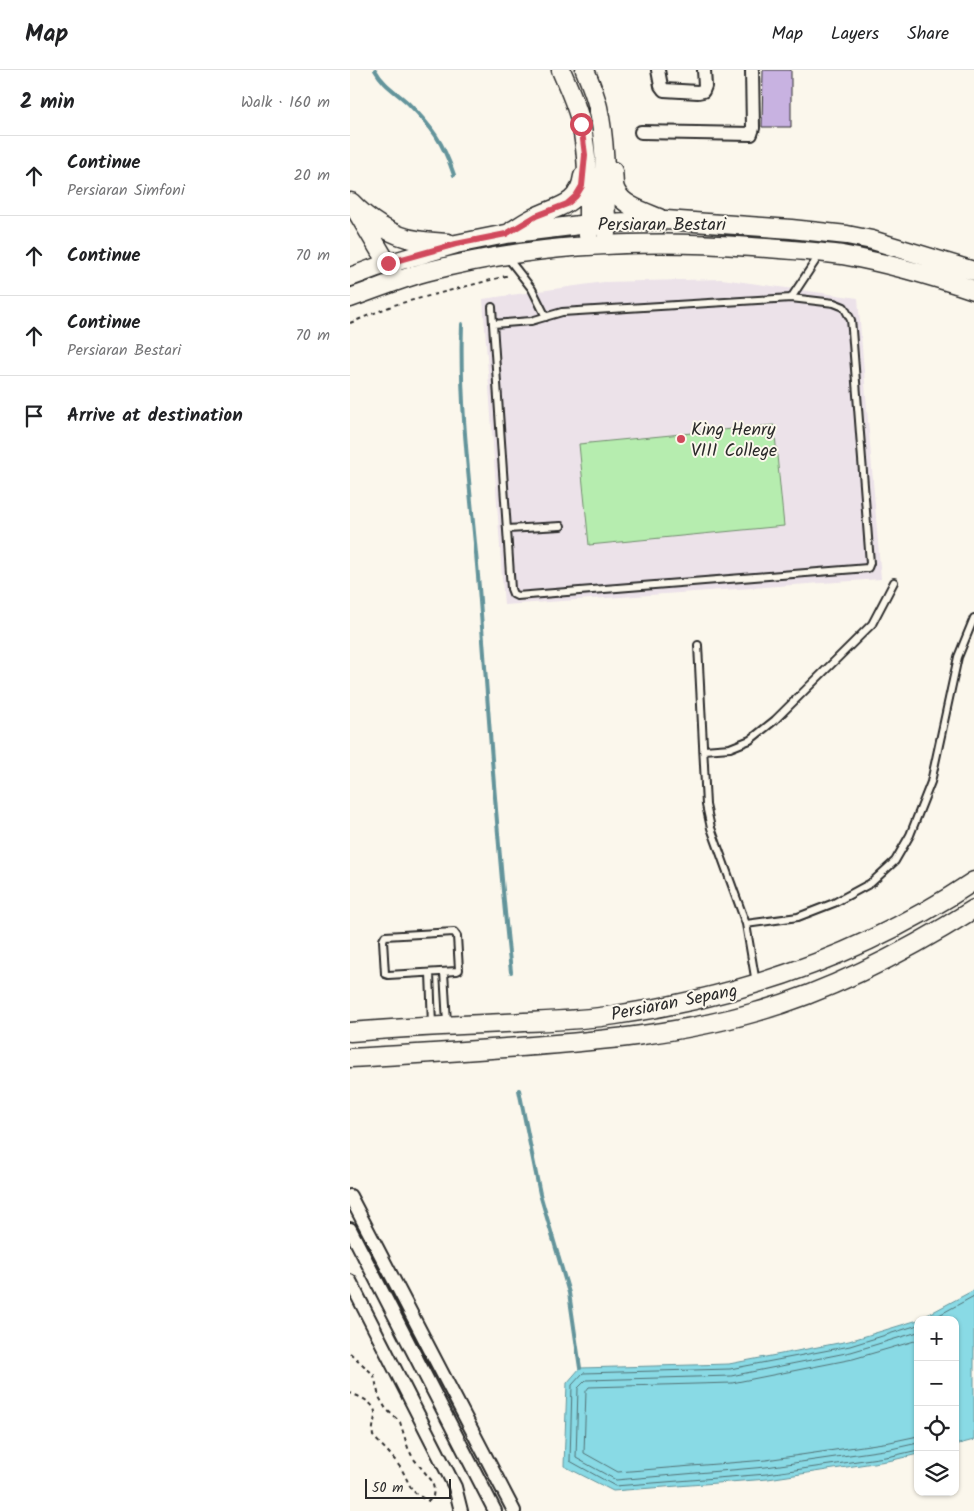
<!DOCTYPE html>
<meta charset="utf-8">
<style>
:root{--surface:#fff;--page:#f6f6f6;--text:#202124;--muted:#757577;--line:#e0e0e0}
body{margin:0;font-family:Kalam,sans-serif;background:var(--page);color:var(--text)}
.controls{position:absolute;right:15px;bottom:15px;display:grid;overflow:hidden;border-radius:10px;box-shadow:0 1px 4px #0004}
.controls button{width:45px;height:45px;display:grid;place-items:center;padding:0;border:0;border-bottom:1px solid var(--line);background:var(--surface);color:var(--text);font:25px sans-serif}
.scale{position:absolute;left:15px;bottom:12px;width:86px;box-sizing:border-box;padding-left:5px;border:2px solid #2b2b2b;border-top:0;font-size:14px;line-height:18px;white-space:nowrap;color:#2b2b2b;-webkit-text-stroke:4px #fbf7ec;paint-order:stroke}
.stop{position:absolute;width:15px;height:15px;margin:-11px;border:4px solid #d1495b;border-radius:50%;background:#fff}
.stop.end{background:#d1495b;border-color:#fff;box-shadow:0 1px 5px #0008}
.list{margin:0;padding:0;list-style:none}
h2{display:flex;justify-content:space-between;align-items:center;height:65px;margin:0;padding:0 20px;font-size:21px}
h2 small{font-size:16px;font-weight:400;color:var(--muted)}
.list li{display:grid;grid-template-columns:32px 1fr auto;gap:15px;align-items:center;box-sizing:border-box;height:80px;padding:0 20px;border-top:1px solid var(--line)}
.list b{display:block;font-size:19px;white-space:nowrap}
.list p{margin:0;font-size:16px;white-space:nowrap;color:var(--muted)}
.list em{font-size:16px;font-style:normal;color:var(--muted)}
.icon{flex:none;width:28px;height:28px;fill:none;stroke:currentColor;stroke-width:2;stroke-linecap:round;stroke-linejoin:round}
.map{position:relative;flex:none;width:624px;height:1441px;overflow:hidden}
header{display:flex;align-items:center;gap:30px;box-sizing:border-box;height:70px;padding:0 25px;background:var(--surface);border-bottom:1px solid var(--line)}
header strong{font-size:24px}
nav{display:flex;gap:28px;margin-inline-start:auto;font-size:18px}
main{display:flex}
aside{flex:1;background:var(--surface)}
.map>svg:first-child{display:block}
.built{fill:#ece2e9}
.green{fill:#b6edaf;stroke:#708c6d}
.water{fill:#89dae5;stroke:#63949b}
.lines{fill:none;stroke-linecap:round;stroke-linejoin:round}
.shore{stroke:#517175;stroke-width:1}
.stream{stroke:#63949b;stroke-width:4}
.building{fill:#c8b2e1;stroke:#2b2b2b}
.lane-casing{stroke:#2b2b2b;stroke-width:10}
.street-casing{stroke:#2b2b2b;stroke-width:16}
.secondary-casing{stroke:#2b2b2b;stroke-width:21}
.path{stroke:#2b2b2b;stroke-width:2;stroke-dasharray:4 4;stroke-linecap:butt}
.lane{stroke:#fbf7ec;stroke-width:6}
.street{stroke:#fbf7ec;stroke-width:12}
.secondary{stroke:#fbf7ec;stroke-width:18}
.route{stroke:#d1495b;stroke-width:6}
.poi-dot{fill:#d1495b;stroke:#fbf7ec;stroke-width:2}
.labels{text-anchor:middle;stroke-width:4;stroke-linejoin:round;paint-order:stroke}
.street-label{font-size:18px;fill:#2b2b2b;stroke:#fbf7ec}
.poi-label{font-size:18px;fill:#2b2b2b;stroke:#fbf7ec;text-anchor:start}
</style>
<header>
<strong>Map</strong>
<nav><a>Map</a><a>Layers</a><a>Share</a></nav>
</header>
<main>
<aside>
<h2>2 min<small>Walk · 160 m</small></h2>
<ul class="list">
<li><svg class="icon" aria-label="ahead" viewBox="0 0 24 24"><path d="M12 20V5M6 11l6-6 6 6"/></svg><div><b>Continue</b><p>Persiaran Simfoni</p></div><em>20 m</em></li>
<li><svg class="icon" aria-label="ahead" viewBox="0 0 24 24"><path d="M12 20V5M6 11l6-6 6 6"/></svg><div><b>Continue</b></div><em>70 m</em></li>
<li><svg class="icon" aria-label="ahead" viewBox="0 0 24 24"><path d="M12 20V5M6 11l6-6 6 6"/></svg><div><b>Continue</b><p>Persiaran Bestari</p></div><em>70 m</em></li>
<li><svg class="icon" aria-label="arrive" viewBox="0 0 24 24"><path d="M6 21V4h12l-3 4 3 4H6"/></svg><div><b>Arrive at destination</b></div></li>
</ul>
</aside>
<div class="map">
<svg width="624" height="1441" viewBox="0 0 624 1441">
<rect width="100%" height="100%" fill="#fbf7ec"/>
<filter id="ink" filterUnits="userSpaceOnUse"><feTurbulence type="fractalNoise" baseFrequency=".02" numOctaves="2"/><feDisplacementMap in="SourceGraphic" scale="10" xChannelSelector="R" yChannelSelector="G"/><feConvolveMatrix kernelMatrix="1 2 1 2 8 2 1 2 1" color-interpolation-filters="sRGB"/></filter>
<g filter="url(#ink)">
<path class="built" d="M372 209 508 228 531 509 154 535 133 229 254 212Z"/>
<path class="green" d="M424 355 434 456 239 475 229 374Z"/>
<path class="water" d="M624 1220V1370L605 1375V1250H568Z
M568 1250V1384L543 1390 418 1409 263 1421 214 1396 217 1313 230 1298 379 1294 499 1271Z"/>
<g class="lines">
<path class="shore" d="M580 1250 624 1226
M568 1255 500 1276 380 1299 233 1303 222 1315 220 1391 265 1416 417 1404 542 1386 568 1380
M568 1262 501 1282 381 1306 236 1310 228 1318 226 1388 266 1410 416 1397 541 1379 568 1373
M568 1270 503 1289 382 1313 239 1317 236 1321 234 1383 268 1402 416 1390 540 1372 568 1366"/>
<path class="stream" d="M25 0C34 16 45 21 58 33 82 57 93 72 104 105
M112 254C109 342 122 430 129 518 139 646 147 774 161 902
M169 1020 190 1124 219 1223 230 1298"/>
</g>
<path class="building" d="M413 0H441V57H412Z"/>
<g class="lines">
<g class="lane-casing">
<path id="lane" d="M157 187 182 219 196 247
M441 228 470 184
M142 237 143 254 161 519 163 524 167 526 518 498 520 493 502 260 501 250 494 237 484 233 441 228 212 242 181 251 143 254
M157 459 211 456
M348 575 356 735 361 758 396 854 406 913
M354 680 380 678 400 670 425 650 522 554 544 512
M396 854 448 847 484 833 521 813 545 791 560 765 581 712 608 587 624 548
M104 862 107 866 109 900 107 901 38 905 35 904 33 870 35 866Z
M94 902 97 953
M80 903 82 955"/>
</g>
<g class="street-casing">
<path id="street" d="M308 0 311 16 314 20 348 22 353 21 355 16 354 0
M291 62 401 64 403 58 402 0
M0 1126 164 1441
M0 1159 145 1441
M0 1211 105 1417 111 1441"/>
</g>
<g class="secondary-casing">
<path id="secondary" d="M211 0C218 17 227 35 231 54 239 90 238 129 238 166
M235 0C240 12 245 24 248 37 257 78 255 122 256 164
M263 101C264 107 263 116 266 121 273 136 295 142 309 148
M1 132C17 149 43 167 67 170 77 172 88 172 98 173
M7 142 43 203
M163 160C171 155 178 150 187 146 209 136 229 135 233 106
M0 207 27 197 106 174 156 164 238 154 316 150 441 159 497 165 522 170 624 201
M0 228C26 219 52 208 79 201 184 174 295 169 402 177 432 179 463 181 492 185 537 193 582 206 624 220
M0 962C52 958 103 955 155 953 191 951 229 951 265 945 394 926 515 884 624 811
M0 988C57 985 113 981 170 977 249 971 329 964 406 942 484 920 556 882 624 839"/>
</g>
<path class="path" d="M0 253 44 235 160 205
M0 1283 24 1305 29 1327 36 1339 50 1352 58 1378 63 1388 82 1411 84 1419 83 1426 79 1431C55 1421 61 1410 47 1393 40 1383 31 1375 23 1366 22 1359 24 1353 25 1346 27 1333 10 1327 0 1323"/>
<use href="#lane" class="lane"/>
<use href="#street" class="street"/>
<use href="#secondary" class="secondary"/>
</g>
</g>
<g class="lines" filter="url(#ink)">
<path class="route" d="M38 193 106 174 156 164 186 146 217 134 226 126 232 116 235 85 231 54"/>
</g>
<circle class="poi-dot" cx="331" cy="369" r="5"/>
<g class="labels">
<g class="street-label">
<text x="312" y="160">Persiaran Bestari</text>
<text transform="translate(324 932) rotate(-11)" y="6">Persiaran Sepang</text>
</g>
<g class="poi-label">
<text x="341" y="365">King Henry<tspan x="341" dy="21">VIII College</tspan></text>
</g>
</g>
</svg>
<div class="controls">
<button>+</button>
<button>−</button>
<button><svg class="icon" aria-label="locate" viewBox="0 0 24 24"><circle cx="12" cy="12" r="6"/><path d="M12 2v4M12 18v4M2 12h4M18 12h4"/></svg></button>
<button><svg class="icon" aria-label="layers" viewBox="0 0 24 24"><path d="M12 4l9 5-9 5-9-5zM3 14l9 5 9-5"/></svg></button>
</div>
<div class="scale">50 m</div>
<div class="stop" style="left:231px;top:54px"></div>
<div class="stop end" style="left:38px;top:193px"></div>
</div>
</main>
